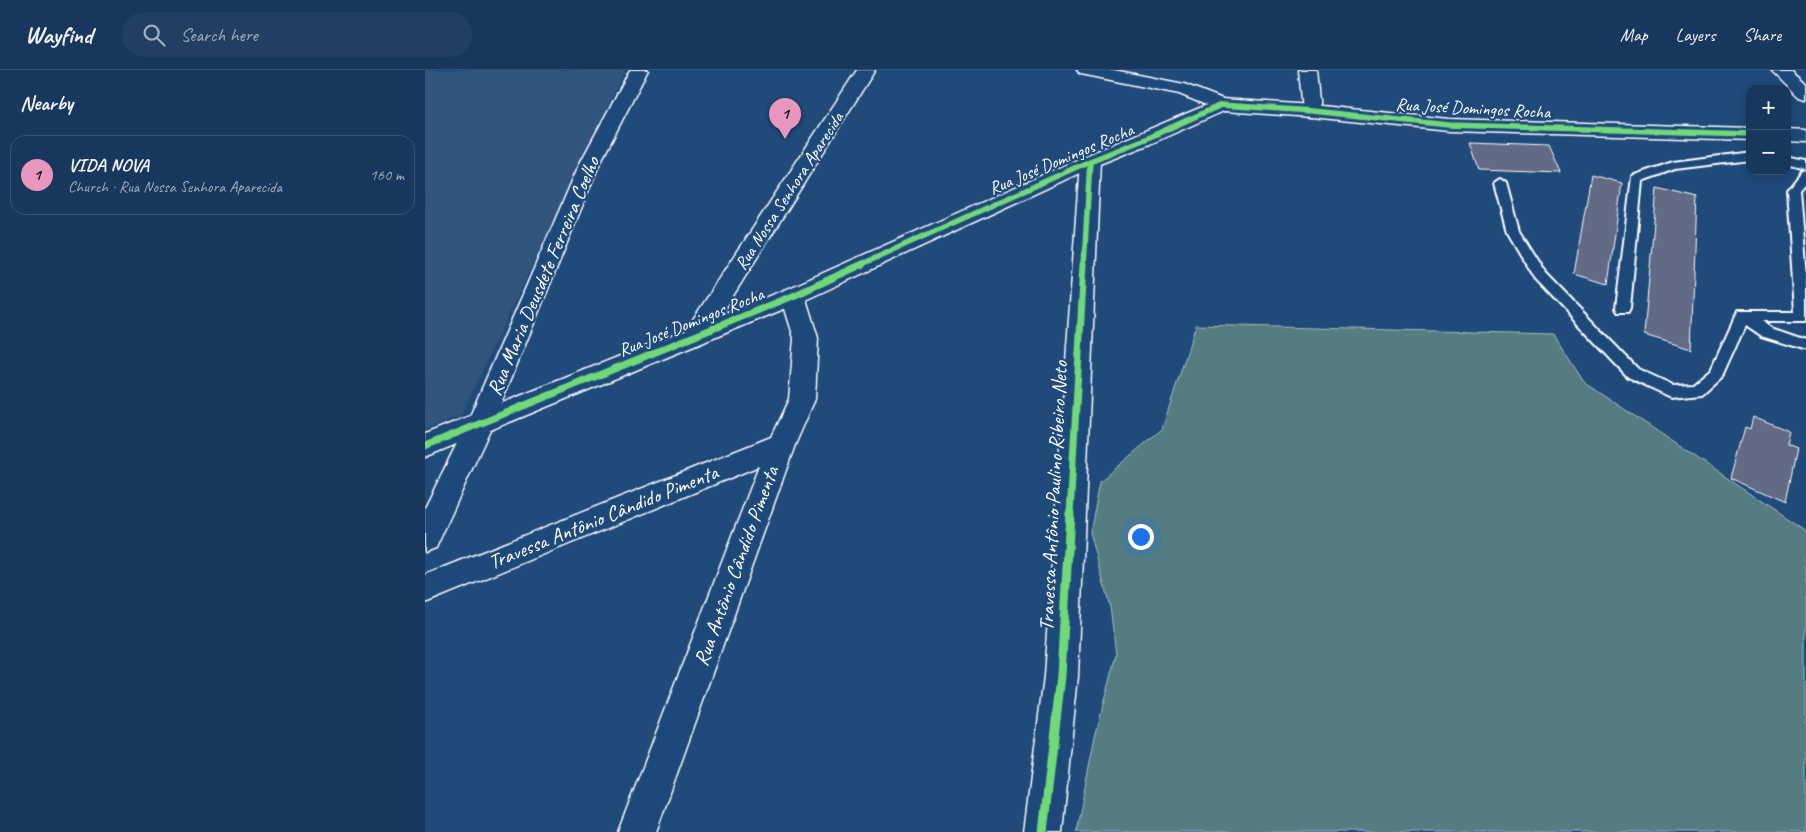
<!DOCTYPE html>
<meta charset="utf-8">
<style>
:root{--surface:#17385c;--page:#203f62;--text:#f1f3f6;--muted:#9eacbb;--line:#365272;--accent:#e797bd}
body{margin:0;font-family:Caveat,sans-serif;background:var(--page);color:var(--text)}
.controls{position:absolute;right:15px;top:15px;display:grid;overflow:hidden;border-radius:10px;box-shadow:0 2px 12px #0003}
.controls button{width:45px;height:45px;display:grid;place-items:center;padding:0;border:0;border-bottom:1px solid var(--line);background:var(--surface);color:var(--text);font:25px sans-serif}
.you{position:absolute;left:715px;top:466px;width:18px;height:18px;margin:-12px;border:4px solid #fff;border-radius:50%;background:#1a73e8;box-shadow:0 0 0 8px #1a73e833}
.badge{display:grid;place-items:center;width:32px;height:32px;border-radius:50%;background:var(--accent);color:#111;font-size:16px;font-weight:700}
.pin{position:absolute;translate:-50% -41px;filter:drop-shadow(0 1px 2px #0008)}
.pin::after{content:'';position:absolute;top:26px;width:18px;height:15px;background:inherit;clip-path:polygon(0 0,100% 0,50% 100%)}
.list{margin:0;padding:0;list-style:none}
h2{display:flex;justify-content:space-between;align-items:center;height:65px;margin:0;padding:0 20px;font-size:21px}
h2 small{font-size:16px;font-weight:400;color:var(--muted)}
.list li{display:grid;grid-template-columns:32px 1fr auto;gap:15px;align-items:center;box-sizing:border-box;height:80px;margin:0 10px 10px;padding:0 10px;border:1px solid var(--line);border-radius:15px}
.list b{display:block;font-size:19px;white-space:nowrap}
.list p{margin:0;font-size:16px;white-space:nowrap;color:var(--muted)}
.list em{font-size:16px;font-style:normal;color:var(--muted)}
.icon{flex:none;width:28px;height:28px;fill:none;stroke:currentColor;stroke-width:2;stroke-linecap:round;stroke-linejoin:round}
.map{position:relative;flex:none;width:1381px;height:762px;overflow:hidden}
header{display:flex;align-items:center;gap:30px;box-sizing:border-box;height:70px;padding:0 25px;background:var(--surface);border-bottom:1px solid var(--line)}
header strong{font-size:24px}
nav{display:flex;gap:28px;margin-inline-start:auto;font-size:18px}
.search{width:350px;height:45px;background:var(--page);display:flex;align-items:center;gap:12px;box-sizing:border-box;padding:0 18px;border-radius:28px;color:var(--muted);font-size:19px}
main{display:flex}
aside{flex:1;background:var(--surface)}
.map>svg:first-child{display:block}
.built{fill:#33547e}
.green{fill:#557b81;stroke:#aabdc0}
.building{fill:#626a86;stroke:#fff}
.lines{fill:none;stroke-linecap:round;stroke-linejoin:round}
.lane-casing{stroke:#fff;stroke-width:4}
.street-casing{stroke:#fff;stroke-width:3}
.secondary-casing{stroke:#fff;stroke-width:3}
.lane{fill:#1f4a7a;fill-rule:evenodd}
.street{fill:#1f4a7a;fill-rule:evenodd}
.secondary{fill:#1f4a7a;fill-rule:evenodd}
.cycleway-far2-casing{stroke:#1f4a7a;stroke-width:8}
.cycleway-far1-casing{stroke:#1f4a7a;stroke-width:10}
.cycleway-casing{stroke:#1f4a7a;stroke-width:12}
.cycleway-far2{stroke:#71d979;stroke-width:5.5}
.cycleway-far1{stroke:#71d979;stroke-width:7}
.cycleway{stroke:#71d979;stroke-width:9}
.labels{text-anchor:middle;stroke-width:4.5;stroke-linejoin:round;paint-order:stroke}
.far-street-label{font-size:18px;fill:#fff;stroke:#1f4a7a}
.street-label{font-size:21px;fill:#fff;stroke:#1f4a7a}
</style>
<header>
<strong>Wayfind</strong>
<div class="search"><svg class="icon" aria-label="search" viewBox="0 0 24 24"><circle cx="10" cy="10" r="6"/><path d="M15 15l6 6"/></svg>Search here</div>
<nav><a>Map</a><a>Layers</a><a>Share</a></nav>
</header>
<main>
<aside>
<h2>Nearby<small></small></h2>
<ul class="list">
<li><span class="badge">1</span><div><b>VIDA NOVA</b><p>Church · Rua Nossa Senhora Aparecida</p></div><em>160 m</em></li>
</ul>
</aside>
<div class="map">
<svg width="1381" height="762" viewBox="0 0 1381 762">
<rect width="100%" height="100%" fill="#1f4a7a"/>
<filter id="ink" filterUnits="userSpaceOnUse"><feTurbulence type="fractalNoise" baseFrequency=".02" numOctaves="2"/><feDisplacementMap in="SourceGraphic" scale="10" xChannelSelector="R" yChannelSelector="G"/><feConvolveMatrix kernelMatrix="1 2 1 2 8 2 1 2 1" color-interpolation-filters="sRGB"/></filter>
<g filter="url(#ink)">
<path class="built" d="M0 0H200L36 345 0 360Z"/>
<path class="green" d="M771 255 1128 264 1159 312 1381 461V762H651L670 666 691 584 685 537 665 463 675 411 737 359Z"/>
<path class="building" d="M1045 73 1124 76 1136 103 1054 100Z
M1166 105 1197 113 1183 214 1149 204Z
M1232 118 1272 128 1266 279 1219 265Z
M1328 347 1364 362 1361 375 1371 379 1360 432 1306 408 1320 357 1325 359Z"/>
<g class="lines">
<g class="lane-casing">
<path id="lane" d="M1325 82V90L1250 99 1217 111 1205 238 1203 242H1193L1191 238 1207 106 1248 92Z
M1362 87 1381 91V99L1362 94Z
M1381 100V112L1374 120 1381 207V251H1336L1346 258 1381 270V280L1336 266 1320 255 1297 306 1277 324 1246 327 1203 307 1110 209 1082 161 1069 113 1075 109 1081 113 1094 161 1120 203 1213 299 1248 315 1268 314 1286 299 1312 242H1370L1362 120 1377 101Z"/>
</g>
<g class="street-casing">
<path id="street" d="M205 0H223L174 95 68 353 15 469 11 478 0 482V438L42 353 154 95Z
M432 0H450L279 272 270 275 261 272 258 266 261 260Z
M652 0H689L759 14 803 31 805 35 803 39 796 41 754 24 661 5 655 4Z
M873 0H891L895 41 893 45 886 47 879 45 877 41Z
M1347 0H1366L1381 13V29L1374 27Z
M665 85 672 87 675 91 653 606 637 762H599L619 606 655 91 658 87Z
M368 218 376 220 380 226 393 268 390 329 370 375 231 762H193L334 396 0 533V505L346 367 364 329 369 268 356 226 360 220Z"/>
</g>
<g class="secondary-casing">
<path id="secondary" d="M796 29 886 35 1024 49 1325 58V70L1024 61 886 47 799 41 725 74 672 95 376 232 0 387V364L360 220 658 87Z
M1362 59 1381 60V72L1362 71Z"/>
</g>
<use href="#lane" class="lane"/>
<use href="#street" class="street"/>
<use href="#secondary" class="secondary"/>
<g class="cycleway-far2-casing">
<path id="cycleway-far2" d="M435 195 665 91 718 70 796 35 886 41 1024 55 1325 64
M659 195 665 91"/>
</g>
<g class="cycleway-far1-casing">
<path id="cycleway-far1" d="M0 376 368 226 438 194
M645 444 659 194"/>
</g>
<g class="cycleway-casing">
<path id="cycleway" d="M618 762 636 606 645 443"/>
</g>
<use href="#cycleway-far2" class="cycleway-far2"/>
<use href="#cycleway-far1" class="cycleway-far1"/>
<use href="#cycleway" class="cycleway"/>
</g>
</g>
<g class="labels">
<g class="far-street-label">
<text transform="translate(1048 38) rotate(3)" y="6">Rua José Domingos Rocha</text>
<text transform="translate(636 89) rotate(-23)" y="6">Rua José Domingos Rocha</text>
<text transform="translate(364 121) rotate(-57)" y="6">Rua Nossa Senhora Aparecida</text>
<text transform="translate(266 252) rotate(-22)" y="6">Rua José Domingos Rocha</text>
</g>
<g class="street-label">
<text transform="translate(118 206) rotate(-67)" y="7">Rua Maria Deusdete Ferreira Coelho</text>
<text transform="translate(628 426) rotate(-87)" y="7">Travessa Antônio Paulino Ribeiro Neto</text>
<text transform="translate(178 447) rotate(-22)" y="7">Travessa Antônio Cândido Pimenta</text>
<text transform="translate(311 496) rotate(-70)" y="7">Rua Antônio Cândido Pimenta</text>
</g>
</g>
</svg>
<div class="controls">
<button>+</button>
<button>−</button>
</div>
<div class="you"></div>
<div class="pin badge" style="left:360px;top:69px">1</div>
</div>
</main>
